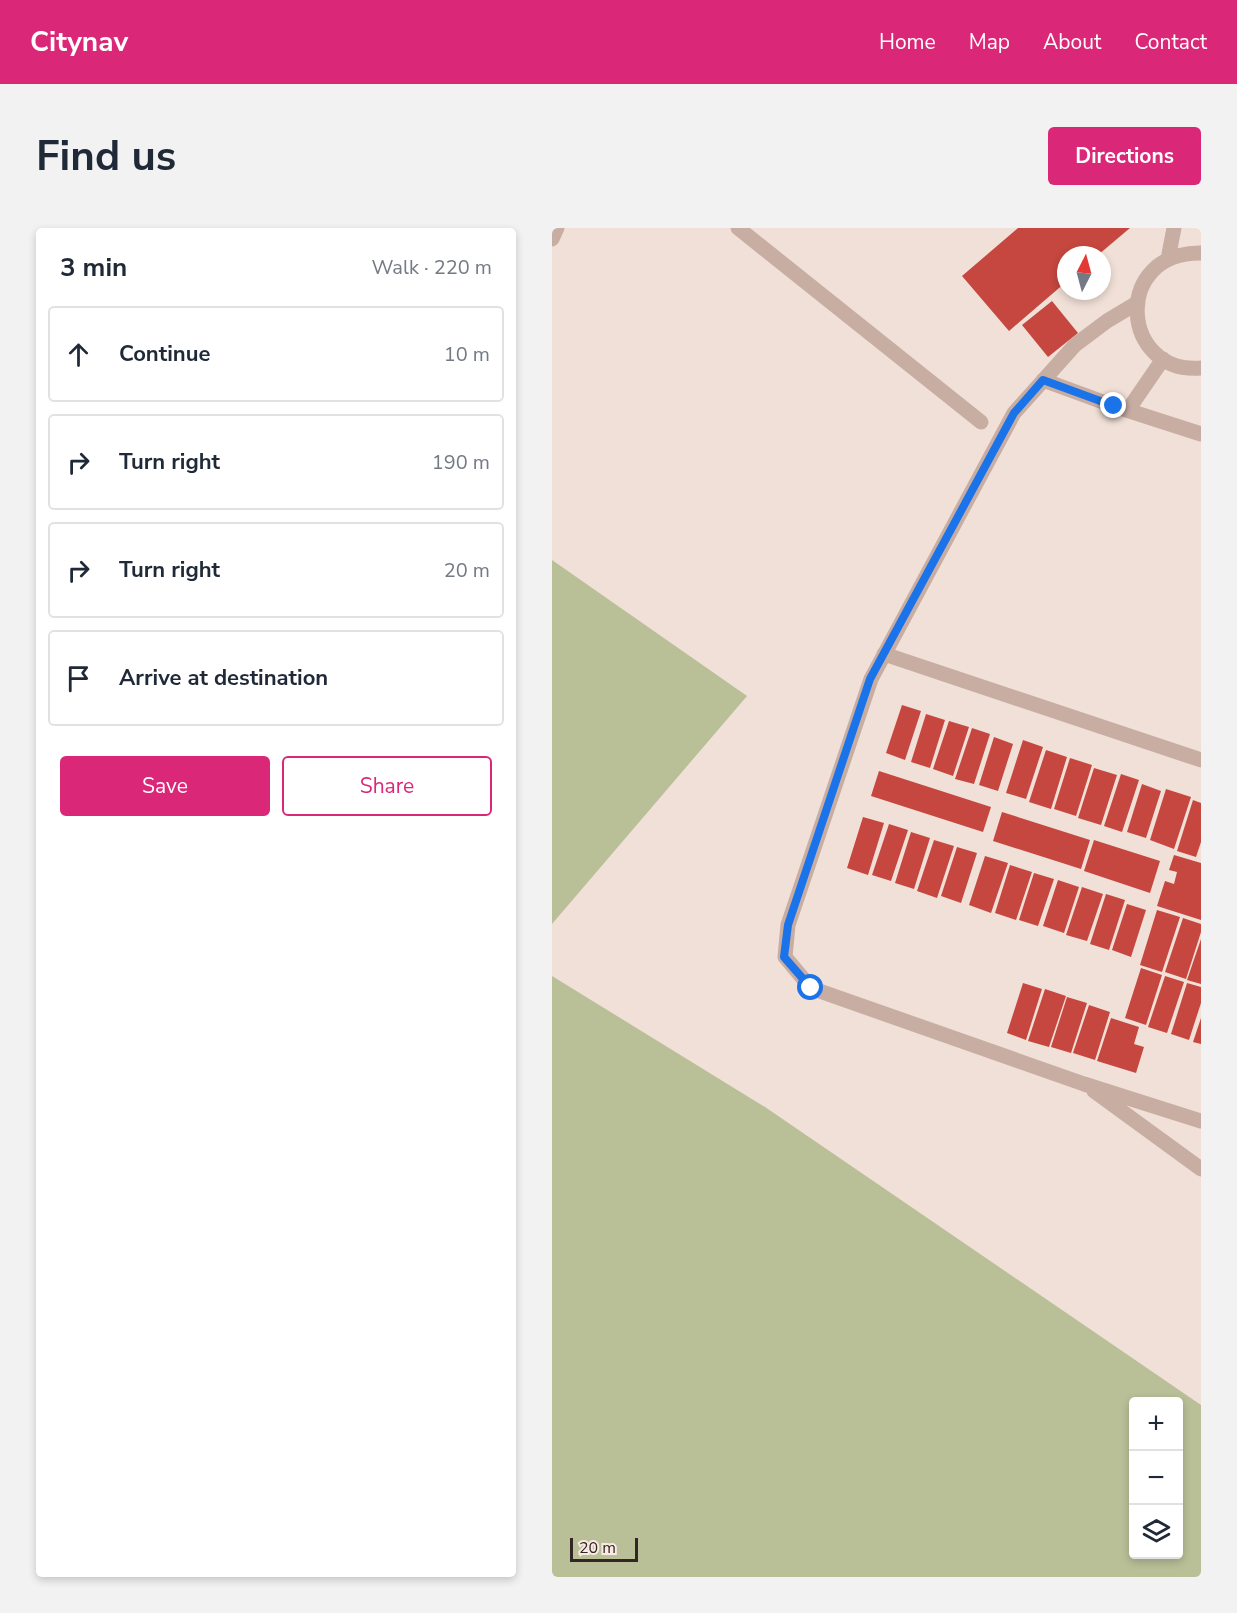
<!DOCTYPE html>
<meta charset="utf-8">
<style>
:root{--surface:#fff;--page:#f2f2f3;--text:#1f2937;--muted:#747a83;--line:#e0e1e3;--accent:#db2777}
body{margin:0;font-family:"Nunito Sans",sans-serif;background:var(--page);color:var(--text)}
.controls{position:absolute;right:18px;bottom:18px;display:grid;overflow:hidden;border-radius:6px;box-shadow:0 3px 9px #0003}
.controls button{width:54px;height:54px;display:grid;place-items:center;padding:0;border:0;border-bottom:2px solid var(--line);background:var(--surface);color:var(--text);font:30px sans-serif}
.compass{position:absolute;left:505px;top:18px;width:54px;height:54px;border-radius:50%;background:var(--surface);box-shadow:0 3px 9px #0003;rotate:6deg}
.scale{position:absolute;left:18px;bottom:15px;width:68px;box-sizing:border-box;padding-left:6px;border:3px solid #332725;border-top:0;font-size:16px;line-height:21px;white-space:nowrap;color:#332725;-webkit-text-stroke:4px #f9ebe3;paint-order:stroke}
.stop{position:absolute;width:18px;height:18px;margin:-14px;border:4px solid #1a73e8;border-radius:50%;background:#fff}
.stop.end{background:#1a73e8;border-color:#fff;box-shadow:0 2px 6px #0008}
.list{margin:0;padding:0;list-style:none}
h2{display:flex;justify-content:space-between;align-items:center;height:78px;margin:0;padding:0 24px;font-size:26px}
h2 small{font-size:20px;font-weight:400;color:var(--muted)}
.list li{display:grid;grid-template-columns:39px 1fr auto;gap:18px;align-items:center;box-sizing:border-box;height:96px;margin:0 12px 12px;padding:0 12px;border:2px solid var(--line);border-radius:6px}
.list b{display:block;font-size:22px;white-space:nowrap}
.list em{font-size:20px;font-style:normal;color:var(--muted)}
.actions{display:flex;gap:12px;padding:18px 24px}
.actions a{flex:1;padding:14px 0;border:2px solid var(--accent);border-radius:6px;text-align:center;font-size:21px;color:var(--accent)}
.actions .main{background:var(--accent);color:#fff}
.icon{flex:none;width:33px;height:33px;fill:none;stroke:currentColor;stroke-width:2;stroke-linecap:round;stroke-linejoin:round}
.map{position:relative;flex:none;width:649px;height:1349px;overflow:hidden;border-radius:6px}
header{display:flex;align-items:center;gap:36px;box-sizing:border-box;height:84px;padding:0 30px;background:var(--accent);color:#fff}
header strong{font-size:28px}
nav{display:flex;gap:33px;margin-inline-start:auto;font-size:21px}
.intro{display:flex;align-items:center;justify-content:space-between;box-sizing:border-box;height:144px;padding:0 36px}
h1{margin:0;font-size:42px}
.button{padding:15px 27px;border-radius:6px;background:var(--accent);color:#fff;font-size:21px;font-weight:700}
main{display:flex;gap:36px;padding:0 36px}
aside{flex:1;background:var(--surface);border-radius:6px;box-shadow:0 3px 9px #0003}
.map>svg:first-child{display:block}
.green{fill:#b9bf97;fill-rule:evenodd}
.building{fill:#c6473f}
.lines{fill:none;stroke-linecap:round;stroke-linejoin:round}
.minor{stroke:#c8ada3;stroke-width:15}
.route{stroke:#1a73e8;stroke-width:8}
</style>
<header>
<strong>Citynav</strong>
<nav><a>Home</a><a>Map</a><a>About</a><a>Contact</a></nav>
</header>
<div class="intro"><h1>Find us</h1><a class="button">Directions</a></div>
<main>
<aside>
<h2>3 min<small>Walk · 220 m</small></h2>
<ul class="list">
<li><svg class="icon" aria-label="ahead" viewBox="0 0 24 24"><path d="M12 20V5M6 11l6-6 6 6"/></svg><div><b>Continue</b></div><em>10 m</em></li>
<li><svg class="icon" aria-label="right" viewBox="0 0 24 24"><path d="M7 20v-9h11M14 6l5 5-5 5"/></svg><div><b>Turn right</b></div><em>190 m</em></li>
<li><svg class="icon" aria-label="right" viewBox="0 0 24 24"><path d="M7 20v-9h11M14 6l5 5-5 5"/></svg><div><b>Turn right</b></div><em>20 m</em></li>
<li><svg class="icon" aria-label="arrive" viewBox="0 0 24 24"><path d="M6 21V4h12l-3 4 3 4H6"/></svg><div><b>Arrive at destination</b></div></li>
</ul>
<div class="actions"><a class="main">Save</a><a>Share</a></div>
</aside>
<div class="map">
<svg width="649" height="1349" viewBox="0 0 649 1349">
<rect width="100%" height="100%" fill="#f1e0d7"/>
<path class="green" d="M0 332 195 468 0 696Z
M0 748 213 879 649 1177V1349H0ZM582 1174H626V1326H582Z"/>
<path class="building" d="M466 0H578L546 27H514V54L457 103 410 48Z
M500 73 526 105 496 129 470 97Z
M350 477 369 483 353 532 334 525Z
M374 486 393 492 378 540 359 534Z
M397 493 417 499 401 548 381 541Z
M420 500 438 506 422 556 403 551Z
M442 509 461 516 446 563 427 557Z
M471 512 491 519 474 571 454 565Z
M494 522 515 529 499 581 477 574Z
M518 530 540 537 524 588 502 581Z
M542 540 565 547 549 597 526 590Z
M327 543 439 579 431 604 319 568Z
M569 546 587 552 570 604 552 598Z
M590 556 609 563 594 610 575 604Z
M614 561 639 569 622 621 598 612Z
M641 572 649 575V614L644 629 625 623Z
M450 584 538 612 529 641 441 613Z
M311 589 332 595 316 647 295 640Z
M337 596 356 602 339 653 320 647Z
M359 604 378 610 362 661 343 655Z
M382 612 402 618 385 670 365 663Z
M542 612 608 633 598 665 532 643Z
M405 619 425 625 409 675 389 668Z
M622 627 649 635V692L605 678 613 653 622 656 625 644 617 642Z
M433 628 456 635 439 685 417 677Z
M458 637 480 644 464 692 443 685Z
M482 645 502 651 486 698 467 692Z
M506 652 527 659 512 705 491 698Z
M530 659 551 666 535 713 514 707Z
M554 666 573 672 557 722 538 716Z
M575 676 594 682 579 729 560 722Z
M605 682 628 689 610 744 588 737Z
M631 690 649 696V704L634 751 613 744Z
M649 711V756L635 752Z
M589 740 610 747 594 797 573 790Z
M613 748 632 754 615 805 596 799Z
M471 755 490 761 474 812 455 805Z
M635 755 649 759V775L637 812 619 806Z
M493 761 514 768 497 819 476 813Z
M515 769 535 775 519 825 499 819Z
M537 777 558 784 543 832 521 825Z
M559 790 587 799 582 816 592 819 584 845 545 833Z
M649 790V816L641 814Z"/>
<g class="lines">
<path class="minor" d="M186 0 429 194
M0 11 5 0
M649 25C559 24 569 147 649 140
M616 31 622 0
M585 75 555 93 523 117 462 185 319 451 236 697 233 729 259 760 532 856 649 893
M491 152 562 178 649 206
M576 182 611 131
M332 426 649 532
M542 863 649 941"/>
</g>
<g class="lines">
<path class="route" d="M259 760 232 729 236 697 318 451 462 185 491 152 562 178"/>
</g>
</svg>
<div class="controls">
<button>+</button>
<button>−</button>
<button><svg class="icon" aria-label="layers" viewBox="0 0 24 24"><path d="M12 4l9 5-9 5-9-5zM3 14l9 5 9-5"/></svg></button>
</div>
<svg class="compass" viewBox="-18 -18 36 36"><path d="M0-13l5 13h-10z" fill="#e53935"/><path d="M0 13l5-13h-10z" fill="#747a83"/></svg>
<div class="scale">20 m</div>
<div class="stop" style="left:259px;top:760px"></div>
<div class="stop end" style="left:562px;top:178px"></div>
</div>
</main>
